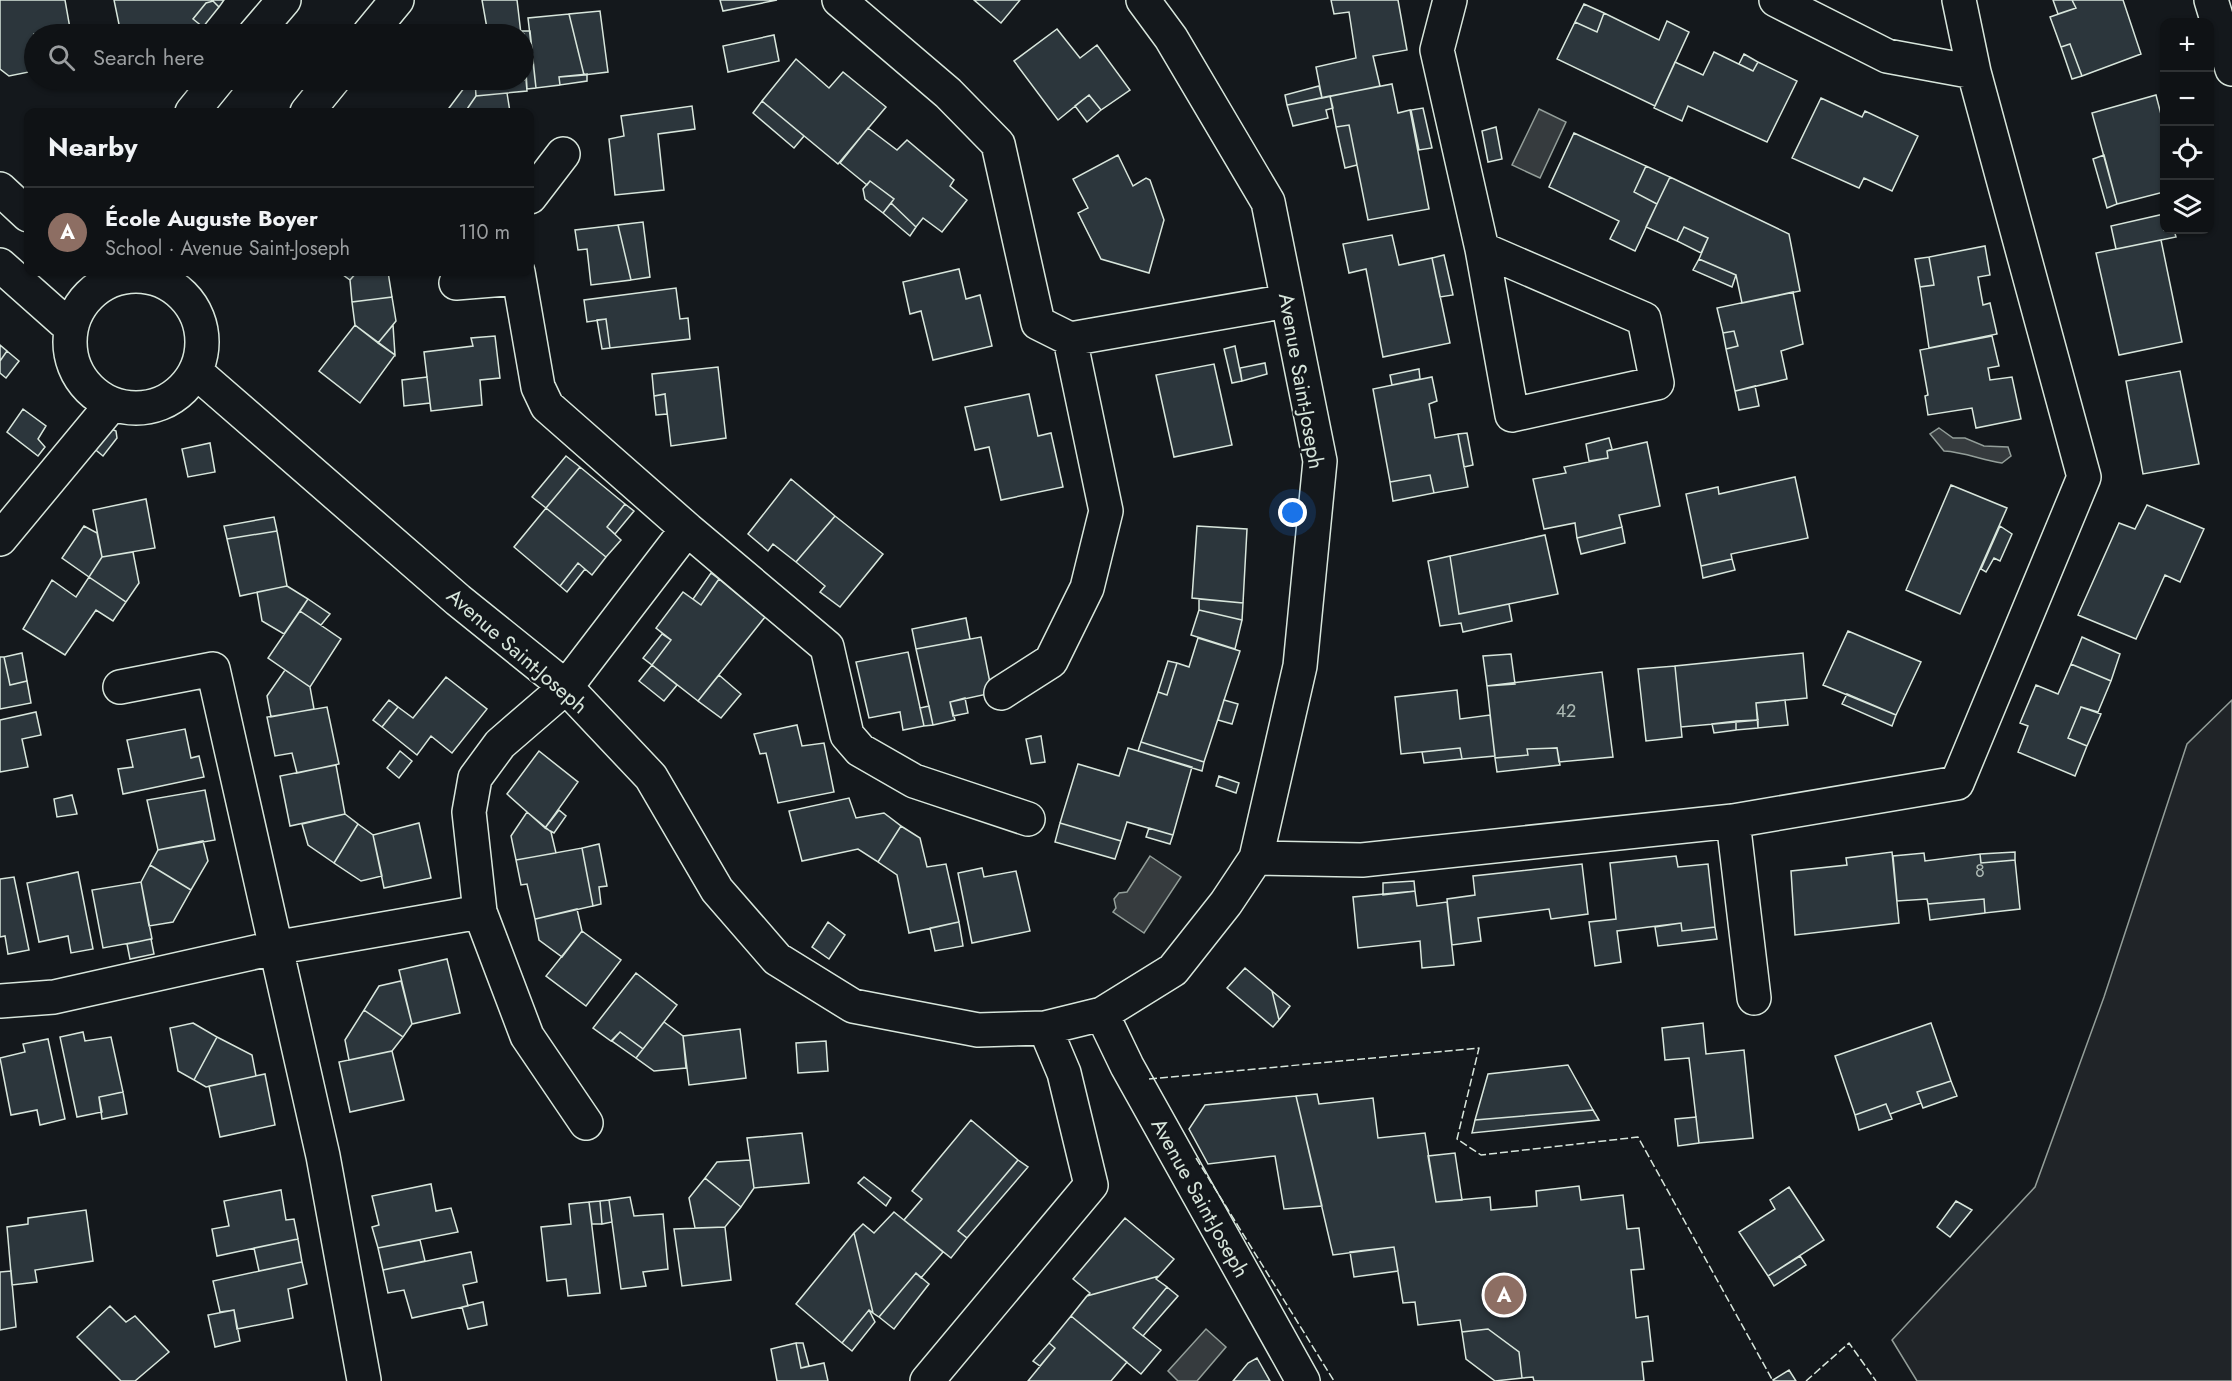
<!DOCTYPE html>
<meta charset="utf-8">
<style>
:root{--surface:#0f1215;--page:#181b1e;--text:#f1f3f6;--muted:#9b9ea0;--line:#2f3234;--accent:#d93025}
body{margin:0;font-family:Jost,sans-serif;background:var(--page);color:var(--text)}
.controls{position:absolute;right:18px;top:18px;display:grid;overflow:hidden;border-radius:12px;box-shadow:0 2px 4px #0004}
.controls button{width:54px;height:54px;display:grid;place-items:center;padding:0;border:0;border-bottom:2px solid var(--line);background:var(--surface);color:var(--text);font:30px sans-serif}
.you{position:absolute;left:1293px;top:513px;width:21px;height:21px;margin:-15px;border:4px solid #fff;border-radius:50%;background:#1a73e8;box-shadow:0 0 0 9px #1a73e833}
.badge{display:grid;place-items:center;width:39px;height:39px;border-radius:50%;background:var(--accent);color:#fff;font-size:20px;font-weight:700}
.pin{position:absolute;translate:-50% -50%;border:3px solid #fff;box-shadow:0 2px 6px #0006}
.list{margin:0;padding:0;list-style:none}
h2{display:flex;justify-content:space-between;align-items:center;height:78px;margin:0;padding:0 24px;font-size:26px}
h2 small{font-size:20px;font-weight:400;color:var(--muted)}
.list li{display:grid;grid-template-columns:39px 1fr auto;gap:18px;align-items:center;box-sizing:border-box;height:90px;padding:0 24px;border-top:2px solid var(--line)}
.list b{display:block;font-size:22px;white-space:nowrap}
.list p{margin:0;font-size:20px;white-space:nowrap;color:var(--muted)}
.list em{font-size:20px;font-style:normal;color:var(--muted)}
.icon{flex:none;width:33px;height:33px;fill:none;stroke:currentColor;stroke-width:2;stroke-linecap:round;stroke-linejoin:round}
.map{position:relative;flex:none;width:2232px;height:1381px;overflow:hidden}
.search{position:absolute;background:var(--surface);box-shadow:0 2px 4px #0004;left:24px;top:24px;width:510px;height:66px;display:flex;align-items:center;gap:15px;box-sizing:border-box;padding:0 21px;border-radius:33px;color:var(--muted);font-size:22px}
.panel{position:absolute;background:var(--surface);box-shadow:0 2px 4px #0004;left:24px;top:108px;width:510px;height:168px;border-radius:12px}
.map>svg:first-child{display:block}
.green{fill:#202428;stroke:#939e99;stroke-width:1.5}
.water{fill:#363b3e;stroke:#939e99;stroke-width:1.5}
.building{fill:#2c363c;stroke:#d8e6dc;stroke-width:1.5}
.lines{fill:none;stroke-linecap:round;stroke-linejoin:round}
.minor-casing{stroke:#d8e6dc;stroke-width:36}
.major-casing{stroke:#d8e6dc;stroke-width:36}
.minor{stroke:#14181c;stroke-width:33}
.major{stroke:#14181c;stroke-width:33}
.fence{stroke:#d8e6dc;stroke-width:1.5;stroke-dasharray:8 3;stroke-linecap:butt}
.labels{text-anchor:middle;stroke-width:4.5;stroke-linejoin:round;paint-order:stroke}
.number-label{font-size:18px;fill:#adbab4}
.street-label{font-size:21px;fill:#d8e6dc;stroke:#14181c}
</style>
<div class="map">
<svg width="2232" height="1381" viewBox="0 0 2232 1381">
<rect width="100%" height="100%" fill="#14181c"/>
<path class="green" d="M2232 700V1381H1917L1892 1340 2035 1187 2104 997 2187 744Z"/>
<path class="water" d="M1539 109 1566 122 1540 178 1512 165Z
M1939 428 1953 438H1965L1984 446 2008 447 2011 456 2002 463C1982 460 1964 452 1944 451L1930 434Z
M1150 856 1181 877 1144 933 1113 912 1116 908 1114 899 1119 893 1127 892Z
M1206 1329 1226 1347 1197 1381H1178L1168 1371Z"/>
<path class="building" d="M0 0H65L71 34H34V71L9 76 0 69Z
M114 0H224L219 7 213 1 206 3 193 19 203 27 197 34H121Z
M482 0H517L521 34H488Z
M720 0H777L723 11Z
M974 0H1020L1001 23Z
M1331 0H1398L1407 50 1373 56 1380 86 1322 98 1316 67 1356 58 1349 12 1334 14Z
M2053 0H2072L2076 8 2058 14Z
M2072 0H2123L2141 54 2082 76 2070 44 2061 47 2050 17 2076 8Z
M213 1 219 7 203 27 193 19 206 3Z
M1584 4 1604 13 1597 32 1575 22Z
M600 11 608 72 584 75 569 14Z
M1604 13 1659 40 1667 21 1689 32 1655 106 1557 59 1575 22 1597 32Z
M569 14 584 75 559 77 560 85 536 88 528 18Z
M1057 29 1080 58 1097 45 1130 90 1101 110 1089 95 1058 120 1014 61Z
M520 31H530L536 88 527 89 524 34Z
M774 35 779 61 728 72 723 46Z
M2070 44 2082 76 2072 79 2061 47Z
M1714 52 1753 71 1758 62 1797 81 1767 142 1688 106 1682 121 1654 108 1675 62 1703 75Z
M1744 54 1758 62 1753 71 1739 64Z
M524 57 527 91 476 96 475 80H524Z
M796 59 829 88 843 72 886 107 838 164 762 101Z
M587 74V81L560 85 559 77Z
M470 80H475L476 96 465 112H446Z
M1392 84 1398 113 1410 110 1429 209 1368 220 1349 125 1336 127 1330 96Z
M1319 86 1322 98 1287 105 1285 95Z
M507 93 510 112H465L476 96Z
M1089 95 1101 110 1087 122 1075 106Z
M2156 95 2164 126V192L2117 204 2092 113Z
M1330 96 1333 108 1326 110 1328 118 1293 126 1287 105Z
M1821 98 1862 117 1865 111 1918 136 1892 191 1864 178 1859 188 1792 158Z
M762 101 804 136 794 148 753 113Z
M692 106 695 129 658 134 664 190 615 195 609 139 624 136 621 116Z
M1423 108 1432 148 1419 150 1411 110Z
M1349 125 1357 165 1345 168 1336 127Z
M1496 127 1502 159 1488 162 1482 131Z
M868 128 897 150 907 140 954 180 950 186 967 200 942 232 923 218 916 227 891 203 894 199 870 181 867 185 840 163Z
M1574 133 1646 166 1634 192 1657 204 1635 251 1610 239 1619 221 1549 187Z
M1118 155 1133 186 1146 178 1150 180 1164 220 1149 273 1101 259 1078 213 1088 208 1073 179Z
M2104 155 2117 204 2107 208 2093 159Z
M1646 166 1670 177 1657 204 1634 192Z
M1670 177 1789 234 1800 291 1742 303 1736 275 1699 259 1708 238 1684 227 1677 241 1646 227Z
M870 181 894 199 883 213 865 199 863 189Z
M891 203 916 227 910 236 883 213Z
M2164 214V230H2174L2176 237 2116 249 2111 226Z
M643 222 650 277 631 280 618 225Z
M618 225 631 280 591 285 587 249 578 250 575 230Z
M1684 227 1708 238 1701 253 1677 241Z
M1392 235 1399 265 1432 258 1450 343 1383 357 1366 269 1349 273 1343 244Z
M2161 240 2182 342 2119 355 2096 253Z
M1985 246 1990 275 1978 277 1983 305 1990 303 1997 334 1929 348 1920 287 1934 285 1929 257Z
M1444 255 1453 295 1440 297 1432 258Z
M1929 257 1934 285 1920 287 1915 259Z
M1699 259 1736 275 1732 287 1693 270Z
M959 269 966 299 980 295 992 346 933 360 921 311 910 314 903 282Z
M339 272H357L350 280Z
M357 272H388L392 297 352 302 350 280Z
M676 288 680 319 688 318 690 339 610 348 606 319 587 322 584 300Z
M1793 292 1803 344 1781 351 1787 379 1735 391 1726 349 1738 346 1734 331 1723 333 1717 308Z
M392 297 396 321 378 343 355 325 352 302Z
M606 319 610 348 602 349 597 320Z
M355 325 395 355 360 403 319 371Z
M393 325 395 355 378 343Z
M1734 331 1738 346 1726 349 1723 333Z
M495 336 500 378 480 380 482 405 431 411 424 352 473 346 471 338Z
M1992 336 1999 366 1988 368 1990 380 2012 377 2021 419 1976 428 1972 408 1928 415 1925 396 1928 395 1920 350Z
M0 345 7 351 0 361Z
M1235 346 1242 381 1232 383 1224 349Z
M7 351 19 361 6 378 0 373V361Z
M1265 363 1267 374 1242 381 1240 368Z
M1214 364 1232 445 1174 457 1156 375Z
M718 367 726 438 671 446 665 394 654 396 652 374Z
M1419 369 1420 379 1392 385 1390 375Z
M2180 371 2199 464 2143 474 2126 381Z
M427 377 430 403 404 406 402 380Z
M1432 377 1437 401 1429 404 1435 438 1458 434 1468 487 1434 493 1430 475 1390 482 1373 389Z
M1755 386 1759 406 1739 410 1735 391Z
M665 394 667 414 656 415 654 396Z
M1029 394 1038 436 1051 433 1063 487 1001 500 989 447 975 450 965 407Z
M23 409 46 426 38 439 45 447 38 456 7 432Z
M100 424 116 431 117 438 103 456 86 442Z
M1467 433 1473 465 1464 467 1458 434Z
M1609 438 1612 449 1607 451 1608 458 1589 461 1586 444Z
M1647 442 1660 506 1619 515 1622 527 1577 538 1575 523 1544 529 1533 479 1566 473 1564 467 1608 458 1607 451Z
M210 443 215 472 188 477 182 449Z
M566 456 580 467 546 508 532 497Z
M580 467 625 504 607 527 621 540 606 557 546 508Z
M1430 475 1434 493 1393 501 1390 482Z
M1795 477 1808 538 1731 554 1732 559 1701 566 1686 494 1718 487 1719 494Z
M791 479 835 516 796 562 773 544 768 551 748 534Z
M1951 485 2007 508 1960 614 1906 590Z
M146 499 155 548 102 557 93 510Z
M625 504 634 511 615 534 607 527Z
M2147 505 2204 529 2180 582 2165 575 2136 639 2078 615 2119 523 2135 529Z
M546 508 606 557 592 575 578 563 560 586 514 547Z
M835 516 883 554 840 607 820 592 825 586 796 562Z
M274 517 277 531 227 539 224 526Z
M84 526 97 533 102 557 89 577 62 558Z
M1197 526 1247 529 1243 603 1192 598Z
M2000 526 2012 534 2000 561 1994 558 1986 572 1981 569Z
M1622 527 1625 543 1581 554 1577 538Z
M277 531 287 586 240 596 227 539Z
M1545 535 1558 594 1459 614 1450 556Z
M133 552 139 583 126 602 89 577 102 557Z
M1450 556 1459 614 1509 604 1512 621 1463 632 1461 623 1440 626 1428 561Z
M1732 559 1735 570 1703 578 1701 566Z
M578 563 585 569 567 592 560 586Z
M711 573 719 579 701 605 693 599Z
M89 577 126 602 113 621 96 610 65 655 23 629 52 580 76 597Z
M719 579 765 617 698 701 652 665 671 640 656 628 683 592 701 605Z
M287 586 308 599 284 634 262 621 257 592Z
M308 599 330 614 321 625 300 611Z
M1199 599 1243 603 1242 620 1199 610Z
M1199 610 1242 620 1235 649 1191 635Z
M300 611 341 639 310 687 268 658Z
M966 618 970 639 916 649 912 629Z
M1848 631 1921 662 1896 715 1823 685Z
M662 634 671 640 652 665 643 658Z
M981 637 992 693 950 702 955 720 933 725 916 649Z
M2082 637 2120 654 2111 681 2071 664Z
M1198 638 1240 651 1204 762 1141 742 1158 692 1167 695 1177 663 1189 667Z
M908 652 924 726 903 730 900 712 869 718 856 662Z
M22 653 27 681 10 685 4 657Z
M1803 653 1807 698 1756 703 1758 720 1681 727 1675 666Z
M1511 654 1515 684 1487 686 1483 656Z
M0 657H4L10 685 27 681 31 703 0 709Z
M1168 661 1177 663 1167 695 1158 692Z
M2071 664 2111 681 2098 712 2081 707 2068 738 2087 746 2075 776 2018 752 2028 726 2020 723 2036 685 2058 694Z
M652 665 677 685 664 701 639 681Z
M1675 666 1682 737 1646 741 1638 669Z
M285 670 310 687 314 709 271 717 267 696Z
M1602 672 1613 757 1559 762 1557 748 1527 749 1528 755 1495 758 1487 686Z
M719 675 741 694 721 718 698 701Z
M446 677 487 709 452 753 431 736 417 755 382 727 398 707 413 718Z
M1457 690 1460 719 1490 715 1495 756 1462 759 1460 748 1401 754 1395 697Z
M1847 694 1896 715 1892 726 1842 704Z
M965 698 968 713 953 716 950 702Z
M389 700 398 707 382 727 373 720Z
M1224 700 1238 704 1232 724 1218 720Z
M1785 700 1788 725 1758 728 1756 703Z
M929 706 933 725 924 726 920 708Z
M327 707 339 764 297 773 292 753 275 756 267 717Z
M2081 707 2101 714 2087 746 2068 738Z
M36 712 41 735 22 739 28 767 0 772V720Z
M1758 720V728L1736 730V721Z
M1736 721V730L1714 733 1712 724Z
M797 725 802 746 824 743 834 792 778 803 766 753 760 754 754 734Z
M185 729 191 758 199 756 204 777 123 794 118 769 133 767 127 740Z
M1041 736 1045 762 1031 764 1026 739Z
M1141 742 1204 762 1202 771 1138 751Z
M1128 748 1192 767 1173 835 1127 822 1121 841 1060 823 1078 764 1119 776Z
M1460 748 1462 759 1424 763 1422 752Z
M1557 748 1560 765 1497 772 1495 758 1528 755 1527 749Z
M400 751 412 761 399 778 387 768Z
M539 751 578 782 545 828 507 794Z
M336 765 345 814 290 826 280 776Z
M1219 776 1239 783 1236 793 1216 786Z
M205 790 215 840 158 850 147 800Z
M72 795 77 814 57 817 54 799Z
M849 798 856 818 884 813 901 826 878 862 858 849 802 861 789 811Z
M559 810 566 816 554 833 545 828Z
M527 812 551 832 556 853 516 860 511 836Z
M345 814 358 824 334 863 308 845 302 824Z
M419 823 431 878 384 888 373 835Z
M1060 823 1121 841 1115 859 1055 842Z
M358 824 373 835 382 876 361 881 334 863Z
M901 826 920 838 927 867 946 864 959 922 909 933 897 875 878 862Z
M1149 828 1173 835 1170 844 1146 837Z
M203 841 208 861 191 890 150 865 158 850Z
M599 844 607 886 599 887 601 904 593 906 582 848Z
M582 848 593 906 535 919 527 884 521 885 516 860Z
M1892 852 1899 923 1795 935 1791 871 1847 865 1846 858Z
M2015 852V860L1981 863 1980 854Z
M1924 853 1925 861 1980 854 1981 863 2015 860 2020 909 1985 913 1984 899 1928 904 1927 899 1897 901 1893 856Z
M1676 856 1678 867 1708 864 1715 927 1682 931 1681 923 1617 931 1621 962 1595 966 1589 922 1616 919 1610 863Z
M1582 864 1588 914 1551 919 1549 909 1478 918 1481 941 1452 945 1447 899 1475 895 1473 876Z
M150 865 191 890 173 922 149 926 141 882Z
M982 868 984 877 1016 871 1030 931 972 943 958 873Z
M78 872 93 949 71 953 68 936 39 942 27 883Z
M14 877 29 950 8 954 5 936 0 937V879Z
M1414 881 1415 891 1383 895V883Z
M141 882 152 939 103 948 92 890Z
M1415 891 1417 906 1447 902 1454 965 1422 968 1420 941 1358 948 1353 897Z
M1984 899 1985 913 1930 920 1928 904Z
M577 909 582 931 562 957 539 940 535 919Z
M828 922 845 935 829 959 812 947Z
M959 922 963 946 935 951 930 928Z
M1681 923 1682 931 1715 927 1717 939 1658 946 1655 927Z
M582 931 621 960 586 1006 546 976Z
M151 939 154 954 130 959 127 944Z
M447 959 460 1013 412 1024 399 970Z
M1245 968 1272 991 1279 1020 1273 1027 1227 988Z
M636 973 677 1005 643 1049 620 1032 611 1041 593 1028Z
M401 981 412 1024 403 1037 364 1010 379 986Z
M1272 991 1290 1006 1279 1020Z
M364 1010 403 1037 392 1051 349 1060 345 1040Z
M664 1022 683 1036 686 1068 654 1071 636 1058Z
M193 1023 217 1037 194 1080 178 1071 170 1028Z
M1703 1023 1706 1054 1744 1050 1753 1138 1699 1143 1689 1058 1665 1060 1662 1028Z
M1931 1023 1951 1081 1917 1092 1921 1103 1890 1114 1886 1104 1855 1115 1835 1056Z
M740 1029 746 1078 689 1085 683 1036Z
M83 1032 85 1041 111 1037 123 1092 99 1097 102 1112 77 1117 60 1037Z
M620 1032 643 1049 636 1058 612 1041Z
M217 1037 252 1055 256 1076 206 1087 194 1080Z
M48 1039 65 1119 40 1125 37 1110 11 1115 0 1058 25 1052 23 1044Z
M826 1041 828 1071 798 1073 796 1043Z
M392 1051 404 1100 350 1112 339 1062Z
M1568 1065 1593 1110 1475 1120 1488 1074Z
M265 1074 275 1125 220 1137 209 1086Z
M1951 1081 1957 1096 1923 1108 1917 1092Z
M123 1092 127 1114 102 1119 99 1097Z
M1317 1094 1319 1104 1373 1098 1378 1138 1425 1133 1436 1202 1490 1197 1491 1210 1537 1206 1536 1191 1579 1186 1581 1200 1623 1195 1627 1229 1639 1228 1644 1269 1631 1270 1636 1318 1648 1316 1653 1361 1642 1362 1644 1381H1534L1533 1377 1522 1378 1519 1352 1488 1329 1462 1332 1460 1320 1418 1325 1415 1302 1403 1303 1394 1247 1333 1255 1296 1096Z
M1296 1096 1322 1206 1284 1209 1275 1156 1208 1164 1189 1129 1205 1105Z
M1886 1104 1892 1119 1859 1130 1855 1115Z
M1593 1110 1599 1120 1472 1133 1475 1120Z
M1696 1117 1699 1143 1678 1146 1675 1119Z
M971 1120 1018 1160 958 1231 967 1238 951 1258 904 1220 922 1199 912 1191Z
M802 1133 809 1183 754 1188 747 1138Z
M1455 1153 1462 1200 1436 1202 1428 1156Z
M750 1160 754 1188 741 1207 705 1178 717 1162Z
M1018 1160 1028 1167 967 1238 958 1231Z
M864 1177 891 1198 886 1206 858 1183Z
M705 1178 741 1207 725 1227 695 1228 689 1198Z
M431 1184 436 1211 451 1208 458 1232 378 1248 372 1227 379 1225 372 1196Z
M1789 1187 1824 1240 1768 1276 1739 1232 1775 1209 1770 1200Z
M281 1190 286 1220 294 1219 298 1239 217 1256 212 1229 229 1226 224 1201Z
M630 1197 634 1216 663 1214 668 1269 643 1272 646 1286 621 1289 609 1200Z
M609 1200 612 1222 602 1224 600 1201Z
M600 1201 602 1224H592L589 1202Z
M1956 1201 1972 1210 1950 1237 1937 1227Z
M589 1202 600 1293 568 1296 566 1279 547 1281 541 1227 571 1224 569 1204Z
M86 1210 93 1261 35 1270 37 1282 12 1285 7 1227 28 1224V1218Z
M894 1212 943 1252 921 1278 916 1273 879 1317 873 1313 854 1233 863 1224 874 1233Z
M1125 1218 1174 1259 1159 1276 1087 1296 1090 1293 1073 1279Z
M725 1227 731 1280 682 1286 674 1229Z
M854 1233 873 1313 869 1310 842 1343 796 1304Z
M298 1239 302 1262 259 1271 254 1248Z
M420 1240 425 1261 383 1270 378 1248Z
M1394 1247 1398 1271 1354 1277 1350 1252Z
M471 1252 477 1282 463 1285 468 1306 412 1318 404 1290 388 1293 383 1270Z
M1800 1256 1806 1265 1774 1286 1768 1276Z
M302 1262 307 1284 288 1289 293 1318 237 1329 234 1310 220 1312 213 1281Z
M11 1271 16 1327 0 1330V1272Z
M916 1273 929 1284 894 1329 879 1317Z
M1159 1276 1156 1279 1167 1287 1133 1328 1161 1350 1141 1374 1071 1316 1087 1296Z
M1167 1287 1178 1296 1143 1336 1133 1328Z
M483 1302 487 1325 468 1329 462 1307Z
M110 1306 126 1322 135 1316 169 1352 135 1381H121L77 1337Z
M234 1310 240 1341 215 1347 208 1315Z
M869 1310 875 1322 852 1351 842 1343Z
M1071 1316 1127 1362 1111 1381H1028L1055 1348 1049 1343Z
M1488 1329 1519 1352 1522 1378 1495 1381 1466 1359 1462 1332Z
M796 1343H803L809 1366 801 1368Z
M796 1343 801 1368 824 1363 828 1381H777L771 1349Z
M1049 1343 1055 1348 1040 1366 1033 1361Z
M1257 1358 1270 1381H1233L1248 1363Z
M1789 1370 1796 1381H1774L1773 1380Z"/>
<g class="lines">
<g class="minor-casing">
<path id="minor" d="M839 0 948 93 998 144 1038 323 1070 339 1287 301
M1450 0 1437 50 1482 249 1512 415 1657 383 1644 319 1482 249
M1959 0 1974 72
M255 34 284 0
M369 34 397 0
M192 112 218 80
M307 112 333 80
M0 189 28 215
M530 197 563 154
M0 265 71 328
M518 272 538 387 547 406 687 529
M70 342a66 66 0 1 1 132 0a66 66 0 1 1-132 0Z
M456 283 519 278
M196 372 458 600 566 687 651 777 717 890 777 959 853 1006 978 1030 1045 1028 1102 1014 1173 970 1226 903 1256 858 1300 666 1320 461 1268 202 1171 38 1143 0
M0 539 112 404
M120 687 213 669 323 1156 364 1380
M1001 693 1051 661 1087 588 1106 511 1070 339
M1733 821 1754 998
M1256 858 1362 860 1733 821 1957 783 2084 477 1974 72 1887 56 1776 0
M480 912 527 1036 586 1123
M0 1001 54 997 274 948 480 912 469 812 475 778 500 744 566 687 687 529 827 647 847 735 860 750 914 781 1028 819
M1102 1014 1127 1066 1303 1381
M927 1381 1091 1185 1064 1073 1045 1028"/>
</g>
<g class="major-casing">
<path id="major" d="M2211 0 2232 69"/>
</g>
<use href="#minor" class="minor"/>
<use href="#major" class="major"/>
<path class="fence" d="M1149 1079 1479 1048 1457 1139 1481 1155 1638 1137 1773 1381
M1196 1158 1334 1381
M1806 1381 1849 1343 1876 1381"/>
</g>
<g class="labels">
<g class="number-label">
<text x="1566" y="717">42</text>
<text x="1980" y="877">8</text>
</g>
<g class="street-label">
<text transform="translate(1301 381) rotate(80)" y="7">Avenue Saint-Joseph</text>
<text transform="translate(517 651) rotate(41)" y="7">Avenue Saint-Joseph</text>
<text transform="translate(1200 1198) rotate(61)" y="7">Avenue Saint-Joseph</text>
</g>
</g>
</svg>
<div class="controls">
<button>+</button>
<button>−</button>
<button><svg class="icon" aria-label="locate" viewBox="0 0 24 24"><circle cx="12" cy="12" r="6"/><path d="M12 2v4M12 18v4M2 12h4M18 12h4"/></svg></button>
<button><svg class="icon" aria-label="layers" viewBox="0 0 24 24"><path d="M12 4l9 5-9 5-9-5zM3 14l9 5 9-5"/></svg></button>
</div>
<div class="you"></div>
<div class="pin badge" style="left:1504px;top:1295px;background:#8d6e63">A</div>
<div class="search"><svg class="icon" aria-label="search" viewBox="0 0 24 24"><circle cx="10" cy="10" r="6"/><path d="M15 15l6 6"/></svg>Search here</div>
<section class="panel">
<h2>Nearby<small></small></h2>
<ul class="list">
<li><span class="badge" style="background:#8d6e63">A</span><div><b>École Auguste Boyer</b><p>School · Avenue Saint-Joseph</p></div><em>110 m</em></li>
</ul>
</section>
</div>
